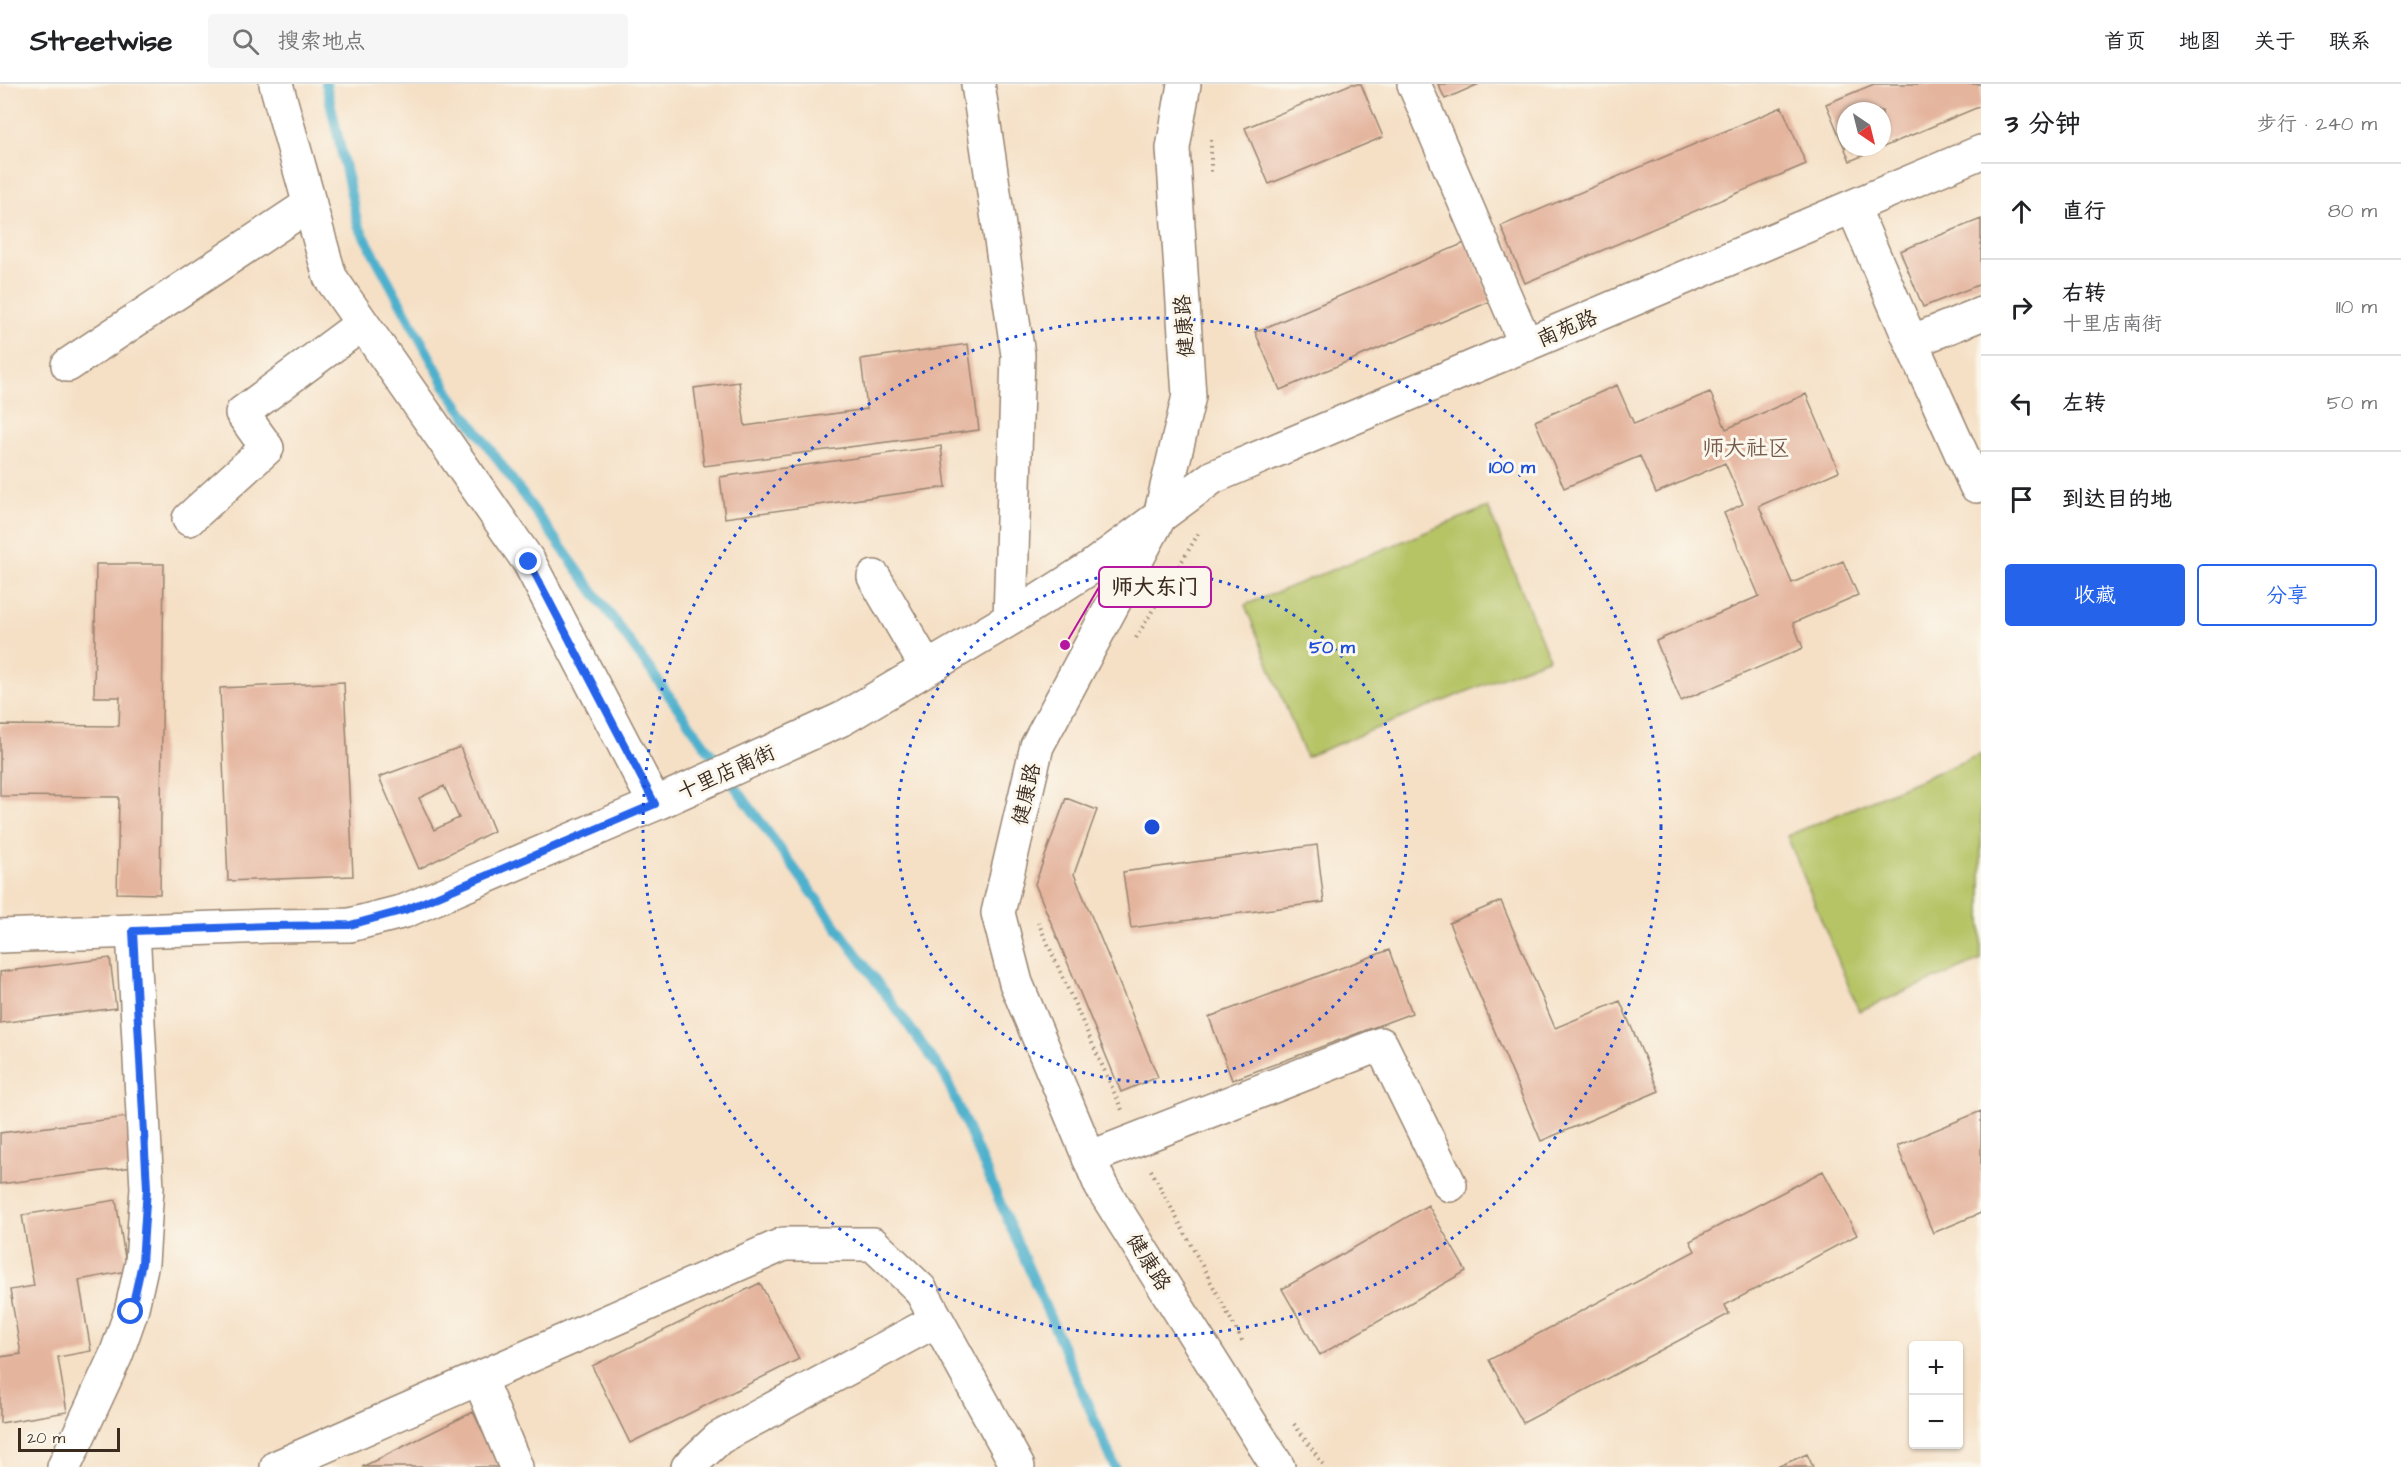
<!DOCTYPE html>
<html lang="zh">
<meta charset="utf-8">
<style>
:root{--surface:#fff;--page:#f6f6f6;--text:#202124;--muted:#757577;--line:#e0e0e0;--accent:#2563eb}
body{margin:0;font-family:"Architects Daughter","LXGW WenKai TC",sans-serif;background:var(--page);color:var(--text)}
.controls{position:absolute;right:18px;bottom:18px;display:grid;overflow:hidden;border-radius:6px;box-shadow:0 2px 4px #0004}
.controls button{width:54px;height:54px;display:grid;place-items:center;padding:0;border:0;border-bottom:2px solid var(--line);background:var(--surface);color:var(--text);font:30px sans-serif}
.compass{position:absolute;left:1837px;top:18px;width:54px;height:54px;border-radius:50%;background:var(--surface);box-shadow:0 2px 4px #0004;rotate:145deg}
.scale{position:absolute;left:18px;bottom:15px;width:102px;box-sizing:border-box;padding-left:6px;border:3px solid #3b2a1e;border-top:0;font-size:16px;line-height:21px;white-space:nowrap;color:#3b2a1e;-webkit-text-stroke:4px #fbf7ec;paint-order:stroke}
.stop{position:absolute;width:18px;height:18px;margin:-14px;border:4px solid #2563eb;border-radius:50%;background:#fff}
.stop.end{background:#2563eb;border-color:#fff;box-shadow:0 2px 6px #0008}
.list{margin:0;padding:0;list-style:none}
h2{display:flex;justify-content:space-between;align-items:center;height:78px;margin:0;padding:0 24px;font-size:26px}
h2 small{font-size:20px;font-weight:400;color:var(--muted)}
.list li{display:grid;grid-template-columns:39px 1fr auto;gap:18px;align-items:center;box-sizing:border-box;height:96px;padding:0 24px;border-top:2px solid var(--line)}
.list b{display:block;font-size:22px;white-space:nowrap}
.list p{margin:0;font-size:20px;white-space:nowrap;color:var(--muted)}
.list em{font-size:20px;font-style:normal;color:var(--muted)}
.actions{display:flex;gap:12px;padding:18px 24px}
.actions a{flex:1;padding:14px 0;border:2px solid var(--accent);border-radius:6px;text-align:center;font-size:21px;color:var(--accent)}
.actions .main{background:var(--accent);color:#fff}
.icon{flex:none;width:33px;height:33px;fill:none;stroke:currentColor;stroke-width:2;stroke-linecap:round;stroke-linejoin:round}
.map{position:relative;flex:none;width:1981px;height:1383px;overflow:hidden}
header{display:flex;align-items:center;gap:36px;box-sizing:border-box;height:84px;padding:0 30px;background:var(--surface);border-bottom:2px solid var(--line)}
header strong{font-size:28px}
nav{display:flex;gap:33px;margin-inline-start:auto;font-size:21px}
.search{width:420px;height:54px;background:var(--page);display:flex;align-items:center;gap:15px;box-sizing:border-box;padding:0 21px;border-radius:6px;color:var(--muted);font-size:22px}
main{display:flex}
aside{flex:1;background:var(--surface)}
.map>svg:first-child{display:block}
.green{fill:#b6c466;stroke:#787742;stroke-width:1.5}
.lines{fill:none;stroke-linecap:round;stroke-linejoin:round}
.stream{stroke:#4db0cc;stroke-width:10}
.building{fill:#e4b49d;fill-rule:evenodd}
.minor-casing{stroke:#988572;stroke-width:36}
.major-casing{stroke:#988572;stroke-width:36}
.path{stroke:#988572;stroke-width:4;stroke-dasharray:1.5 4.5;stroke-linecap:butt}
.minor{stroke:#fff;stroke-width:33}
.major{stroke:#fff;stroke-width:33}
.route{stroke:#2563eb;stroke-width:8}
.ring{fill:none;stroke:#1d4ed8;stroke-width:3;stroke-dasharray:3 6}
.labels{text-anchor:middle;stroke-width:6;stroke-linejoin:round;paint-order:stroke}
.street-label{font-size:21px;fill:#3b2a1e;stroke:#fbf7ec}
.neighbourhood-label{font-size:22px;fill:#765a4a;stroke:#fbf7ec}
.centre{fill:#1d4ed8;stroke:#fbf7ec;stroke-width:3}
.ring-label{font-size:18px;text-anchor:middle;font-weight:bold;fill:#1d4ed8;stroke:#fbf7ec;stroke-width:6;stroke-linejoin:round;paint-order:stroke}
.leader{fill:none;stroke:#b5179e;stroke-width:2}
.callout-dot{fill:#b5179e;stroke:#fbf7ec;stroke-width:2}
.callout{fill:#fbf7ec;stroke:#b5179e;stroke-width:2}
.callout-label{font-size:22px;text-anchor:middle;font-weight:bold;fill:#3b2a1e}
</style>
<header>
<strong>Streetwise</strong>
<div class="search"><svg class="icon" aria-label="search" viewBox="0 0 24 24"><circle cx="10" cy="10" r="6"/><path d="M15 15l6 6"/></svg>搜索地点</div>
<nav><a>首页</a><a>地图</a><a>关于</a><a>联系</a></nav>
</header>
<main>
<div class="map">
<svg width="1981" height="1383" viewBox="0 0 1981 1383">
<rect width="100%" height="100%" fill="#fbf7ec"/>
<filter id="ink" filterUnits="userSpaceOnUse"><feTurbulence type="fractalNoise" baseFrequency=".0167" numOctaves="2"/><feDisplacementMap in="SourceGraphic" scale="12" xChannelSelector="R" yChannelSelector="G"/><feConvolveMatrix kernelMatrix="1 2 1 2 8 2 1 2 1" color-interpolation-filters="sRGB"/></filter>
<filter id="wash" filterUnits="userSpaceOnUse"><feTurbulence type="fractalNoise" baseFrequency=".008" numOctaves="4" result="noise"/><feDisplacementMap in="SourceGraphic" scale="24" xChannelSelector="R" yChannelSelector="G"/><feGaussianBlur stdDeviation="1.35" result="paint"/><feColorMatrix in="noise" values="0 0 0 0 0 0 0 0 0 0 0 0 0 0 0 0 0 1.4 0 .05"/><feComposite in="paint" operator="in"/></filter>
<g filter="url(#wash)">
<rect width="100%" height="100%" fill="#f5e0c6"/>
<path class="green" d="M1488 423 1549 574 1306 673 1245 521Z
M1981 670V876L1859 927 1787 752Z"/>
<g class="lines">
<path class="stream" d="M326 0 358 141 450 310 945 992 1115 1383"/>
</g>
<g id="blocks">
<path class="building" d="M1351 0H1361L1383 53 1269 100 1245 44Z
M1438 0H1479L1445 15Z
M1874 0H1981V22L1850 77 1826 20ZM1846 27H1882V63H1846Z
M1782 23 1806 80 1525 199 1501 142Z
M1981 135V200L1923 223 1900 167Z
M1467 158 1491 217 1280 306 1255 248Z
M968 260 979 346 704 382 694 304 739 298 745 342 867 325 861 275Z
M1617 301 1634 340 1710 308 1726 345 1806 310 1839 387 1759 422 1792 499 1843 477 1858 511 1793 539 1803 564 1681 617 1656 557 1759 512 1724 429 1743 420 1725 379 1656 409 1640 372 1564 404 1535 337Z
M941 362 946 403 725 434 720 393Z
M96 480H164L160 810 117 809 119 713 0 712V641L119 642 120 613H94Z
M344 598 353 792 228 797 220 604Z
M460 663 494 747 419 785 379 693ZM444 702 459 734 434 746 419 714Z
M1066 714 1097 726 1074 790 1158 993 1121 1008 1035 800Z
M1317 761 1324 818 1131 844 1123 788Z
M1501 817 1555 944 1620 917 1659 1007 1541 1057 1449 839Z
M1389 866 1412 929 1232 996 1209 933Z
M110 874 116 924 0 939V888Z
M1981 1027V1129L1933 1149 1897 1062Z
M127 1033 133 1083 0 1100V1049Z
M1823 1087 1857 1151 1725 1221 1729 1230 1523 1339 1489 1276 1695 1167 1690 1157Z
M116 1116 127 1187 79 1196 91 1267 58 1273 67 1328 0 1339V1273L21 1270 10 1206 34 1202 22 1131Z
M1428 1121 1466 1187 1320 1271 1282 1205Z
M760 1199 799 1275 630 1359 592 1282Z
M473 1328 500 1383H362Z
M1807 1370 1813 1383H1777Z"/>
</g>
</g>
<g filter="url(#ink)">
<use href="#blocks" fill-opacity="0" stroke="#988572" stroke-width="1.5"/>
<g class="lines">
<g class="minor-casing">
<path id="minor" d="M276 0 330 193 529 478 655 720
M978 0 1018 271 1010 535
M1414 0 1526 261
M1853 123 1911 258
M68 281 310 120
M1976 402 1911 258 1981 230
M189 435 267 364 242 329 362 240
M874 493 927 584
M0 852 269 842 350 841 405 827 655 720 842 635 1010 535 1090 484 1213 393 1981 68
M1089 1074 1381 960 1450 1101
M479 1294 516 1383
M64 1383 116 1271 131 1228 142 1179 147 1104 133 847
M277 1383 784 1160H873L920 1205 1018 1383
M688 1383 719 1354 937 1236"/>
</g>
<g class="major-casing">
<path id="major" d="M1184 0 1173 64 1189 312 1160 432 1037 662 998 829 1016 899 1101 1102 1278 1383"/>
</g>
<path class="path" d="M1211 56V90
M1136 554 1200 447
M1038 838 1122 1026
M1151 1086 1244 1260
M1294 1340 1325 1383"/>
<use href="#minor" class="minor"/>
<use href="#major" class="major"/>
</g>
</g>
<g class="lines" filter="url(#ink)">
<path class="route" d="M131 1228 142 1179 147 1104 133 847 269 842 350 841 405 826 655 720 529 478"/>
</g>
<g class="ring">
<circle cx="1152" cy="743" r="255"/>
<circle cx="1152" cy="743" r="509"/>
</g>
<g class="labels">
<g class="street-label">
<text transform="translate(1184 242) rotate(-94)" y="7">健康路</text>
<text transform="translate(1567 244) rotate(-23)" y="7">南苑路</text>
<text transform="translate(726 688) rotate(-24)" y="7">十里店南街</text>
<text transform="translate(1026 710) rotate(-77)" y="7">健康路</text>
<text transform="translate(1149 1178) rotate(58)" y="7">健康路</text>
</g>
<g class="neighbourhood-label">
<text x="1746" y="371">师大社区</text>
</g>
</g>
<circle cx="1152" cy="743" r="9" class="centre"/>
<g class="ring-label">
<text x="1512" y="389">100 m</text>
<text x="1332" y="569">50 m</text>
</g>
<path class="leader" d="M1065 561L1099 503"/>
<circle class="callout-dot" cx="1065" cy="561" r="6"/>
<rect class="callout" x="1099" y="483" width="112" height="40" rx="6"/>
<g class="callout-label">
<text x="1155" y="510">师大东门</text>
</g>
</svg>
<div class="controls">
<button>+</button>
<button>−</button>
</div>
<svg class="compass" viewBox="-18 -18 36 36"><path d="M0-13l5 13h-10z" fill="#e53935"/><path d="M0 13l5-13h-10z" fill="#757577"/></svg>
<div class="scale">20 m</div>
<div class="stop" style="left:131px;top:1228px"></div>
<div class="stop end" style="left:529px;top:478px"></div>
</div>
<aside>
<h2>3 分钟<small>步行 · 240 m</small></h2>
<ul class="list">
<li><svg class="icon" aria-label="ahead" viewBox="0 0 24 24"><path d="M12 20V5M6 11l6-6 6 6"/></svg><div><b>直行</b></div><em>80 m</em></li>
<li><svg class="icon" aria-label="right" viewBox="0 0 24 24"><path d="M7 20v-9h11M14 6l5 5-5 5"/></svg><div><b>右转</b><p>十里店南街</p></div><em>110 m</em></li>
<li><svg class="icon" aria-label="left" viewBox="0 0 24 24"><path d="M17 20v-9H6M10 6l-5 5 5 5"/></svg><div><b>左转</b></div><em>50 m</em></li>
<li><svg class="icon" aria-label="arrive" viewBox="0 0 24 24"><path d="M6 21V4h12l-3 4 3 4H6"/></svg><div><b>到达目的地</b></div></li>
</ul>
<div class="actions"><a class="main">收藏</a><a>分享</a></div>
</aside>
</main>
